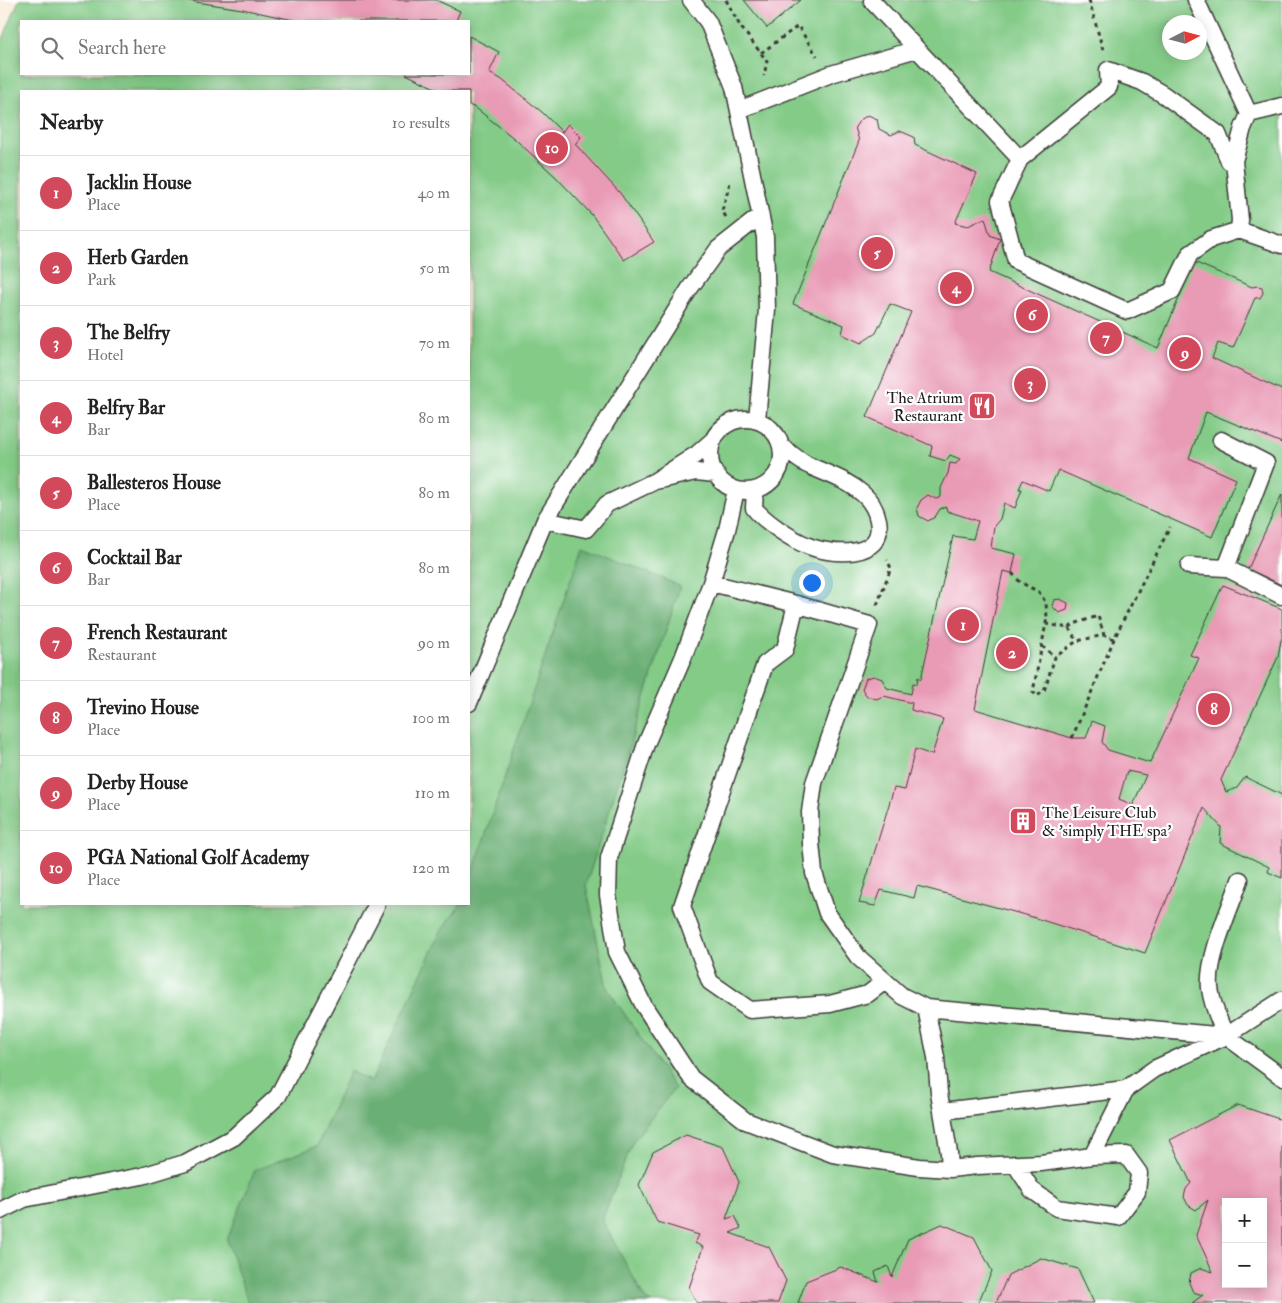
<!DOCTYPE html>
<meta charset="utf-8">
<style>
:root{--surface:#fff;--page:#f6f6f6;--text:#222;--muted:#767676;--line:#e0e0e0;--accent:#d1495b}
body{margin:0;font-family:"IM FELL Double Pica",serif;background:var(--page);color:var(--text)}
.controls{position:absolute;right:15px;bottom:15px;display:grid;overflow:hidden;border-radius:0px;box-shadow:0 2px 12px #0003}
.controls button{width:45px;height:45px;display:grid;place-items:center;padding:0;border:0;border-bottom:1px solid var(--line);background:var(--surface);color:var(--text);font:25px sans-serif}
.compass{position:absolute;left:1162px;top:15px;width:45px;height:45px;border-radius:50%;background:var(--surface);box-shadow:0 2px 12px #0003;rotate:84deg}
.you{position:absolute;left:811px;top:582px;width:18px;height:18px;margin:-12px;border:4px solid #fff;border-radius:50%;background:#1a73e8;box-shadow:0 0 0 8px #1a73e833}
.badge{display:grid;place-items:center;width:32px;height:32px;border-radius:50%;background:var(--accent);color:#fff;font-size:16px;font-weight:700}
.pin{position:absolute;translate:-50% -50%;border:2px solid #fff;box-shadow:0 1px 5px #0006}
.list{margin:0;padding:0;list-style:none}
h2{display:flex;justify-content:space-between;align-items:center;height:65px;margin:0;padding:0 20px;font-size:21px}
h2 small{font-size:16px;font-weight:400;color:var(--muted)}
.list li{display:grid;grid-template-columns:32px 1fr auto;gap:15px;align-items:center;box-sizing:border-box;height:75px;padding:0 20px;border-top:1px solid var(--line)}
.list b{display:block;font-size:19px;white-space:nowrap}
.list p{margin:0;font-size:16px;white-space:nowrap;color:var(--muted)}
.list em{font-size:16px;font-style:normal;color:var(--muted)}
.icon{flex:none;width:28px;height:28px;fill:none;stroke:currentColor;stroke-width:2;stroke-linecap:round;stroke-linejoin:round}
.map{position:relative;flex:none;width:1282px;height:1303px;overflow:hidden}
.search{position:absolute;background:var(--surface);box-shadow:0 2px 12px #0003;left:20px;top:20px;width:450px;height:55px;display:flex;align-items:center;gap:12px;box-sizing:border-box;padding:0 18px;border-radius:0px;color:var(--muted);font-size:19px}
.panel{position:absolute;background:var(--surface);box-shadow:0 2px 12px #0003;left:20px;top:90px;width:450px;height:815px;border-radius:0px}
.map>svg:first-child{display:block}
.green{fill:#83cb87;stroke:#507452;fill-rule:evenodd}
.forest{fill:#6aaf74;stroke:#436648}
.building{fill:#e99ab5;fill-rule:evenodd}
.lines{fill:none;stroke-linecap:round;stroke-linejoin:round}
.service-casing{stroke:#3d3b38;stroke-width:19}
.path{stroke:#3d3b38;stroke-width:3;stroke-dasharray:4 4;stroke-linecap:butt}
.service{stroke:#fff;stroke-width:16}
.labels{text-anchor:middle;stroke-width:4.5;stroke-linejoin:round;paint-order:stroke}
.poi-label{font-size:16px;fill:#1c1c1c;stroke:#fff;text-anchor:end}
</style>
<div class="map">
<svg width="1282" height="1303" viewBox="0 0 1282 1303">
<rect width="100%" height="100%" fill="#fff"/>
<filter id="ink" filterUnits="userSpaceOnUse"><feTurbulence type="fractalNoise" baseFrequency=".02" numOctaves="2"/><feDisplacementMap in="SourceGraphic" scale="10" xChannelSelector="R" yChannelSelector="G"/><feConvolveMatrix kernelMatrix="1 2 1 2 8 2 1 2 1" color-interpolation-filters="sRGB"/></filter>
<filter id="wash" filterUnits="userSpaceOnUse"><feTurbulence type="fractalNoise" baseFrequency=".0096" numOctaves="4" result="noise"/><feDisplacementMap in="SourceGraphic" scale="20" xChannelSelector="R" yChannelSelector="G"/><feGaussianBlur stdDeviation="1.12" result="paint"/><feColorMatrix in="noise" values="0 0 0 0 0 0 0 0 0 0 0 0 0 0 0 0 0 1.4 0 .05"/><feComposite in="paint" operator="in"/></filter>
<g filter="url(#wash)">
<rect width="100%" height="100%" fill="#f8e9d7"/>
<path class="green" d="M19 0H1282V1303H0V46ZM21 21H469V74H21ZM1170 22H1200V52H1170ZM21 91H469V904H21ZM1226 1202H1263V1284H1226Z"/>
<path class="forest" d="M582 545 680 586 586 885 607 988 675 1088 633 1141 602 1220 645 1299 652 1303H248L227 1240 255 1170 317 1146 350 1071 371 1082 441 931 461 904H469V884Z"/>
<g id="blocks">
<path class="building" d="M183 0H436L460 11 456 21H298L242 9Z
M744 0H801L767 28Z
M469 36 499 52 489 73 501 79 543 113 562 132 568 124 581 137 575 144 620 193 654 242 624 260 592 215 556 177 516 140 477 109 469 105V91H441L406 74H469Z
M868 115 877 119 879 129 891 135 900 131 914 137 915 145 977 174 955 223 968 226 985 218 990 235 1000 239 989 272 1158 348 1194 262 1252 287 1257 286 1262 287 1263 293 1260 298H1255L1233 348 1218 343 1212 358 1282 390V443L1206 412 1189 458 1236 479 1212 537 1058 470 1049 491 1023 480 1019 489H1022L1015 508 1004 503 1000 519 994 526 991 548 1016 554 1012 573 1003 571 975 709 1072 738H1086L1092 721 1105 726 1102 742 1108 750 1150 763 1199 658 1190 655 1223 585 1282 609V640H1281L1278 657 1221 780 1226 792 1237 788 1245 777 1282 795V878L1268 872 1269 867 1220 843 1221 827 1204 808 1145 953 1029 916 917 886 914 898 881 890 875 906 859 903 894 788 905 790 915 749 932 755 943 719 911 710 912 703 884 696 876 699 867 696 862 689 866 678 874 676 882 679 887 688 911 694 913 683 917 684 918 677 921 679 953 536 973 539 978 521 947 511 946 507 940 509 935 517 928 521 919 516 917 508 921 500 928 495 936 499 941 497V488L948 473 950 463 956 464 960 459 950 455 946 461 930 456 932 446 867 417 911 312 890 304 876 333 861 343 842 334 844 325 793 304 859 141 855 127 860 120ZM1127 771 1146 775 1133 805 1119 799Z
M1282 494V585L1248 569Z
M1060 599 1068 603 1067 610 1059 613 1052 606 1054 600Z
M1238 1105 1282 1120V1303H1192L1203 1295 1193 1292 1189 1283 1191 1273 1201 1268 1213 1272 1196 1235 1208 1200 1196 1210 1188 1205 1184 1197 1186 1189 1191 1183 1170 1140ZM1226 1202H1263V1284H1226Z
M686 1135 723 1147 739 1182 726 1219 735 1216 741 1228 730 1233 769 1247 786 1281 778 1303H697L689 1288 703 1247 695 1243 699 1235 657 1222 639 1185 653 1152Z
M942 1224 974 1237 992 1271 978 1303H798L806 1281 841 1267 878 1282 875 1272 888 1266 892 1277 908 1239Z
M1041 1258 1078 1269 1094 1303H996L1008 1275Z"/>
</g>
</g>
<g filter="url(#ink)">
<use href="#blocks" fill-opacity="0" stroke="#3d3b38" stroke-width="1"/>
<g class="lines">
<g class="service-casing">
<path id="service" d="M691 0 708 22 734 87 765 237 767 310 757 420
M1196 0 1249 114 1282 106
M872 1 1020 159 1109 87 1108 70 1142 82 1164 95 1218 134 1229 161H1234L1243 128 1249 114
M739 110 831 74 917 49
M1020 159 1000 201 1016 261 1127 311 1172 291 1190 254 1211 239 1239 230 1240 220 1234 161
M1239 230 1282 245
M710 455a36 36 0 1 1 72 0a36 36 0 1 1-72 0Z
M714 439 697 454 655 481 696 472 716 474
M1221 440 1266 463 1226 568
M736 490 727 530 711 583 683 658 646 744 609 858 608 895 617 952 644 1006 691 1078 746 1121 833 1154 919 1167 950 1169 977 1166 1041 1163 1092 1156 1126 1089 1154 1069 1226 1036 1282 1000
M755 490 754 508C764 521 791 539 806 545 829 555 886 561 878 520 876 510 872 502 863 494 847 480 830 475 810 466 800 462 791 453 782 447
M545 520 690 288 718 249 760 216
M1189 566 1226 568 1282 596
M711 583 796 604 869 625 814 783 810 812 811 843 814 873 827 913 858 957 902 996 926 1008 936 1057 939 1093 949 1153 950 1169
M796 604 785 649 765 664 682 906 710 982 750 1010 830 1004 868 994 885 981
M469 703 545 520 586 529 607 504 655 481
M926 1008 1226 1036 1282 1077
M1226 1036C1219 1021 1212 1005 1210 988 1207 958 1230 909 1240 880
M942 1111 1126 1089
M1015 1164 1032 1190 1057 1208 1118 1217 1137 1192 1139 1173 1126 1155 1092 1156
M0 1211 24 1199 142 1176 185 1163 234 1137 278 1096 377 904"/>
</g>
<path class="path" d="M726 0 740 26 767 61 764 76
M1089 0 1103 50
M761 53 798 26 817 56
M726 217 722 211 730 183
M1012 573 1020 582 1039 592 1046 603 1047 618 1033 692 1037 696 1044 691 1055 657 1077 641 1104 635 1114 639
M877 605 891 568 887 560
M1046 624 1069 628 1074 624 1098 616 1104 635
M1069 628 1077 641
M1042 646 1055 657
M1072 738 1114 639 1170 527"/>
<use href="#service" class="service"/>
</g>
</g>
<defs>
<g id="restaurant-square" transform="scale(1.4375)"><rect x="-9" y="-9" width="18" height="18" rx="4" fill="#d1495b" stroke="#fff"/><path d="M-5-6h1v4h1v-4h1v4h1v-4h1v5L-1.5 .5V6h-2V.5L-5-1ZM5-6V6H3V1.5H1.5Q1.5-4 5-6Z" fill="#fff"/></g>
<g id="building-square" transform="scale(1.4375)"><rect x="-9" y="-9" width="18" height="18" rx="4" fill="#d1495b" stroke="#fff"/><path d="M-4-6H4V6H1V3H-1V6H-4ZM-2.5-4.3h1.7v1.8h-1.7ZM.8-4.3h1.7v1.8H.8ZM-2.5-1h1.7V.8h-1.7ZM.8-1h1.7V.8H.8Z" fill="#fff"/></g>
</defs>
<g fill-rule="evenodd">
<use href="#restaurant-square" x="982" y="406"/>
<use href="#building-square" x="1023" y="821"/>
</g>
<g class="labels">
<g class="poi-label">
<text x="963" y="403">The Atrium<tspan x="963" dy="18">Restaurant</tspan></text>
<text x="1042" y="818" text-anchor="start">The Leisure Club<tspan x="1042" dy="18">&amp; 'simply THE spa'</tspan></text>
</g>
</g>
</svg>
<div class="controls">
<button>+</button>
<button>−</button>
</div>
<svg class="compass" viewBox="-18 -18 36 36"><path d="M0-13l5 13h-10z" fill="#e53935"/><path d="M0 13l5-13h-10z" fill="#767676"/></svg>
<div class="you"></div>
<div class="pin badge" style="left:963px;top:625px">1</div>
<div class="pin badge" style="left:1012px;top:653px">2</div>
<div class="pin badge" style="left:1030px;top:384px">3</div>
<div class="pin badge" style="left:956px;top:288px">4</div>
<div class="pin badge" style="left:877px;top:253px">5</div>
<div class="pin badge" style="left:1032px;top:315px">6</div>
<div class="pin badge" style="left:1106px;top:338px">7</div>
<div class="pin badge" style="left:1214px;top:709px">8</div>
<div class="pin badge" style="left:1185px;top:353px">9</div>
<div class="pin badge" style="left:552px;top:148px">10</div>
<div class="search"><svg class="icon" aria-label="search" viewBox="0 0 24 24"><circle cx="10" cy="10" r="6"/><path d="M15 15l6 6"/></svg>Search here</div>
<section class="panel">
<h2>Nearby<small>10 results</small></h2>
<ul class="list">
<li><span class="badge">1</span><div><b>Jacklin House</b><p>Place</p></div><em>40 m</em></li>
<li><span class="badge">2</span><div><b>Herb Garden</b><p>Park</p></div><em>50 m</em></li>
<li><span class="badge">3</span><div><b>The Belfry</b><p>Hotel</p></div><em>70 m</em></li>
<li><span class="badge">4</span><div><b>Belfry Bar</b><p>Bar</p></div><em>80 m</em></li>
<li><span class="badge">5</span><div><b>Ballesteros House</b><p>Place</p></div><em>80 m</em></li>
<li><span class="badge">6</span><div><b>Cocktail Bar</b><p>Bar</p></div><em>80 m</em></li>
<li><span class="badge">7</span><div><b>French Restaurant</b><p>Restaurant</p></div><em>90 m</em></li>
<li><span class="badge">8</span><div><b>Trevino House</b><p>Place</p></div><em>100 m</em></li>
<li><span class="badge">9</span><div><b>Derby House</b><p>Place</p></div><em>110 m</em></li>
<li><span class="badge">10</span><div><b>PGA National Golf Academy</b><p>Place</p></div><em>120 m</em></li>
</ul>
</section>
</div>
